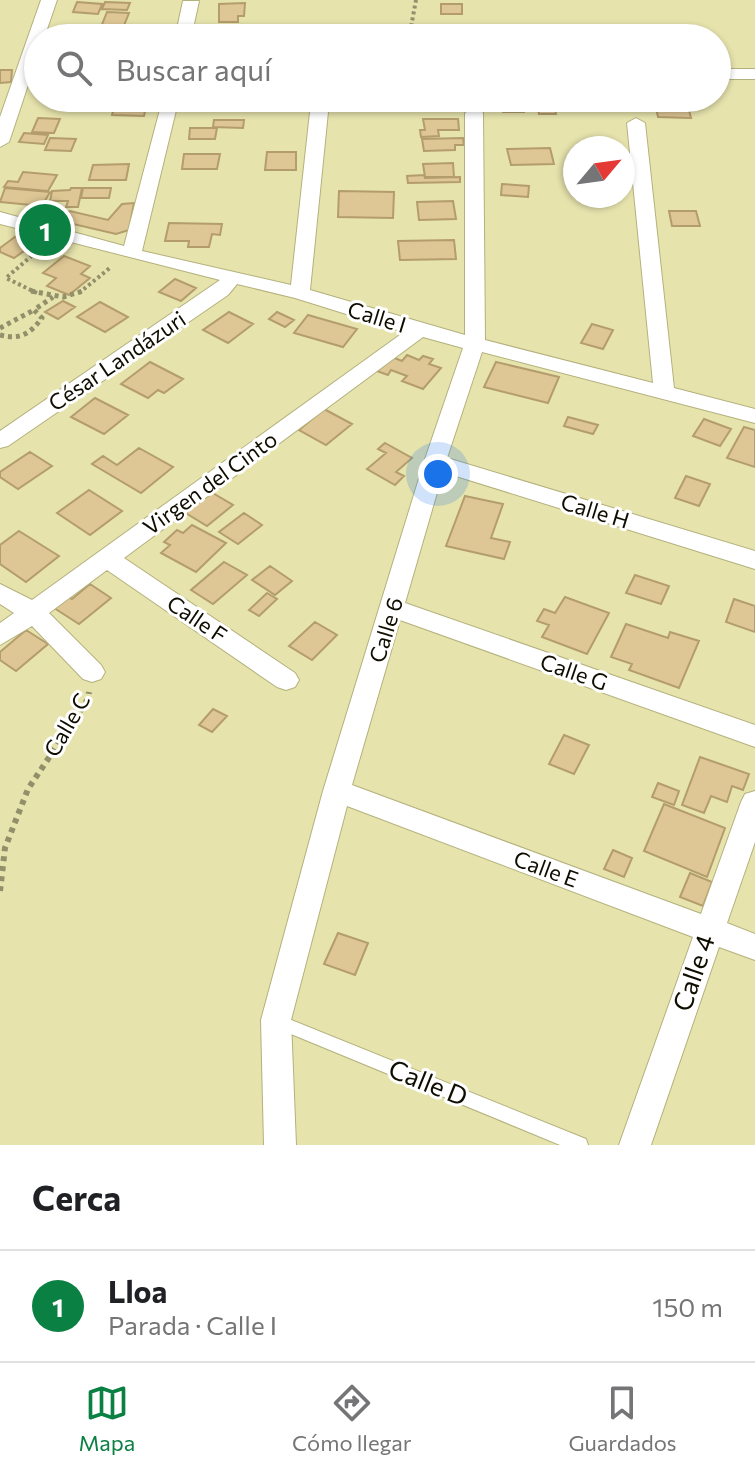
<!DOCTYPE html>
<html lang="es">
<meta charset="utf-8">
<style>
:root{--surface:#fff;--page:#f2f2f2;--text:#202124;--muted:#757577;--line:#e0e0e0;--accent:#0b8043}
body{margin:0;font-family:Commissioner,sans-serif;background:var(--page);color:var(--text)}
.compass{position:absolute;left:563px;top:136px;width:72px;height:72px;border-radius:50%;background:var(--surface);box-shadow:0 2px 6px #0004;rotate:61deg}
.you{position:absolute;left:438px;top:474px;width:28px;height:28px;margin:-20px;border:6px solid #fff;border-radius:50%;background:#1a73e8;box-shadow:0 0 0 12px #1a73e833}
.badge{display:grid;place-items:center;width:52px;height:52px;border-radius:50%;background:var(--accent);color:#fff;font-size:26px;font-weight:700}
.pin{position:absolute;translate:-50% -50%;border:4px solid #fff;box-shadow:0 2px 8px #0006}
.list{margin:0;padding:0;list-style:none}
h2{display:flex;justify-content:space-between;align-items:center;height:104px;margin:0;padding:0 32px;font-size:34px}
h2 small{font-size:26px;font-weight:400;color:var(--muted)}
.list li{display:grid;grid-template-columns:52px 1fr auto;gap:24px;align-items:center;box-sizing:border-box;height:112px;padding:0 32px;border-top:2px solid var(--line)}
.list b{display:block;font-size:30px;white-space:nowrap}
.list p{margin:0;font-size:26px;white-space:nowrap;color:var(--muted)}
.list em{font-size:26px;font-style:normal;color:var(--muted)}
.icon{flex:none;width:44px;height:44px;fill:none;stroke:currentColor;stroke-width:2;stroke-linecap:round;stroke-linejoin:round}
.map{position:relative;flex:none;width:755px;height:1145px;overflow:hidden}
.search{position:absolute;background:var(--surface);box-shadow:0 2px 6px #0004;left:24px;right:24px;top:24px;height:88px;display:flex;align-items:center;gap:20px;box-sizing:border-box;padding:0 28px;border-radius:44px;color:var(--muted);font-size:30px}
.sheet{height:216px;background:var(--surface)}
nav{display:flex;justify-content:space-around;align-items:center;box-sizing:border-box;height:112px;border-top:2px solid var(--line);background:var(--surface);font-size:22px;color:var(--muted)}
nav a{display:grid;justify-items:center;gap:4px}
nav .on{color:var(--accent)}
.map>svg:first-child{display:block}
.building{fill:#dfc795;stroke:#b49d6d;stroke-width:2}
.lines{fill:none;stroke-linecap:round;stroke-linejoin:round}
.service-casing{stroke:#b4b17c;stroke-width:2}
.minor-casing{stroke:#b4b17c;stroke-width:2}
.path-far2{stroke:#92906a;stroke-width:4;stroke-dasharray:3 3;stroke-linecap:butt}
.path-far1{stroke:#92906a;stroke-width:5;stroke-dasharray:4 4;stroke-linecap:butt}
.path{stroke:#92906a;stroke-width:6;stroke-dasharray:5 5;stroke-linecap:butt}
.service{fill:#fff;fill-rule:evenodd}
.minor{fill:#fff;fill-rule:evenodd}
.labels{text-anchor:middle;stroke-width:6;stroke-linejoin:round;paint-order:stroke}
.street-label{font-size:22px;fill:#0f0d00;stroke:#fff}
.near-street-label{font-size:26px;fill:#0f0d00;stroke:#fff}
</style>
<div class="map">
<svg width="755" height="1145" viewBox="0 0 755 1145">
<rect width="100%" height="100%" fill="#e6e3ad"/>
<path class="building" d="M77 2 102 4 98 14 73 12Z
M105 2 130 3 127 10 102 9Z
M245 3 244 16H238V22H219V4Z
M441 4H462V14H441Z
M107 12 129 13 123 28 101 27Z
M69 28 95 29 91 38H65Z
M0 70H12L11 82 0 83Z
M117 98H148L144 116 112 115Z
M353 98H378V110H353Z
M424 98H459V103H424Z
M654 98H686L691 118 658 117Z
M501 100H522L524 112H503Z
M537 104H554L556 114H539Z
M38 118 60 119 54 133 32 132Z
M423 119H458L459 130H438L439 136 421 137 420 130H425Z
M214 120H244L243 128 213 127Z
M190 128H217L215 139H189Z
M24 133 48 135 44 144 19 142Z
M50 138 76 139 71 151 45 150Z
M463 138 464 145H455V150L424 151 422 139Z
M550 148 554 164 511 165 507 149Z
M267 152H296V170H265Z
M184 154H220L217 169H182Z
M453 163 454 177H425L423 164Z
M129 164 126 180H89L93 165Z
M23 172 57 175 48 191 4 187 8 181 18 182Z
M424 175 425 178 460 177V182L408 183 407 176Z
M502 184 529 186 528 197 501 195Z
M5 188 50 192 42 206 0 202Z
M71 188H82L78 207H66L68 201H50L52 191 70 190Z
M83 188H111L109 198H81Z
M339 191 394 192 393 218 338 217Z
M453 201 456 219 419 220 417 202Z
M134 203 129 230 116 234 60 221 70 211 108 220 122 204Z
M669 211H696L700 226H672Z
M169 223 222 224 220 235 212 234 209 247H188L189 241H165Z
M19 234 37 242 14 258 0 252V248Z
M454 240 456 259 400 260 398 241Z
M64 256 90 266 81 274 90 278 69 295 47 286 56 278 43 273Z
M175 279 196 288 181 301 159 292Z
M63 301 75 307 58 319 45 312Z
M100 302 128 317 105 332 77 317Z
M229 312 253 324 228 343 203 330Z
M277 312 294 320 285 327 269 319Z
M308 315 357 329 343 347 294 333Z
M592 324 613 330 603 349 581 343Z
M387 355 402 361 407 355 419 360 423 356 433 359 429 364 441 368 423 389 402 381 407 376 391 370 388 375 374 370Z
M150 362 183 379 164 393 158 390 148 398 121 384Z
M496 362 559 377 548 403 484 387Z
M95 398 128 415 104 434 71 417Z
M324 409 352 424 326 445 299 430Z
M568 417 598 425 593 434 564 426Z
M704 419 731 429 720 446 693 436Z
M744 427 755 430V467L727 458Z
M385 443 412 458 396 472 404 476 395 485 367 469 386 453 378 449Z
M139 448 173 467 141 493 92 464 103 456 117 465Z
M30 452 52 466 18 489 0 477V472Z
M686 476 710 484 699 506 675 498Z
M89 490 122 511 90 535 57 513Z
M211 492 233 505 207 526 184 512Z
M465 496 503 504 491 538 510 542 504 559 446 546Z
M244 513 262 525 238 544 219 532Z
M192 525 226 543 196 572 161 553 170 545 164 542 177 530 183 533Z
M19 531 59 556 26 582 0 564V545Z
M224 562 247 575 213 604 191 590Z
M270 566 292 581 275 595 252 580Z
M635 575 669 586 661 604 626 593Z
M90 584 111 598 79 624 51 606 65 595 72 599Z
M267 593 277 599 259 616 249 610Z
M565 597 609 613 587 654 542 637 549 625 537 621 544 609 555 613Z
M734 599 755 606V632L726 622Z
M315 622 337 635 312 660 289 646Z
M626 624 668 638 670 632 699 641 679 688 629 670 632 664 611 657Z
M26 630 48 644 16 671 0 660V652Z
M213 709 227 716 212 732 199 725Z
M564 735 589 745 574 774 549 764Z
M700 757 749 774 743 790 732 786 727 802 711 796 704 813 682 805Z
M658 783 679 791 674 805 652 797Z
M664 804 725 828 707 877 644 851Z
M613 850 632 858 624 877 604 869Z
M690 873 712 882 703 906 680 897Z
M338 933 368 943 355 975 324 964Z"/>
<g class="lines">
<g class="service-casing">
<path id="service" d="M279 1015 586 1139 588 1145H560L274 1027 271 1022 274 1017Z"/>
</g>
<g class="minor-casing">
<path id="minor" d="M41 0H57L44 38H38V55L9 142 0 147V117Z
M183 1H199L191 38H175Z
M717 69H755V79H717Z
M163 98H179L142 251 291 285 310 112 313 108H325L328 112 310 290 465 335V113L474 108 480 109 483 113 485 340 653 383 627 123 636 118 645 123 674 388 755 409V423L482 352 447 458 755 551V569L443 472 405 603 755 725V747L400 620 352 785 701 914 741 802 745 794 755 791V842L727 923 755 934V960L719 947 651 1145H619L693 937 347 806 291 1020 296 1145H264L261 1020 323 791 424 462 463 348 423 337 124 558 295 673 299 680 295 687 286 690 277 687 107 570 49 613 101 665 105 672 101 679 92 682 83 679 32 626 0 645V623L14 613 0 604V584L32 600 404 332 295 298 237 284 228 295 8 446 0 448V431L220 280 0 224V212L124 246Z"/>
</g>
<path class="path-far2" d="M409 38 416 0
M37 293 6 278 42 247
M79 293 111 267"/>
<path class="path-far1" d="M31 291 63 297 83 291
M0 328 34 310
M0 335C20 340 30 334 42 318L34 310 53 297"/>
<path class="path" d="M0 891 5 848 28 789 88 699 89 692"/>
<use href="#service" class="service"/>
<use href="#minor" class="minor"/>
</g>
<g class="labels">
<g class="street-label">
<text transform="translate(377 317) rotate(17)" y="8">Calle I</text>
<text transform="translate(117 361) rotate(-34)" y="8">César Landázuri</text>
<text transform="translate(210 483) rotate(-36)" y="8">Virgen del Cinto</text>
<text transform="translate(595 511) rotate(17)" y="8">Calle H</text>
<text transform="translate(197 619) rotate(34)" y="8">Calle F</text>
<text transform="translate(386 630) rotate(-73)" y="8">Calle 6</text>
<text transform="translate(574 672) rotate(19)" y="8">Calle G</text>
<text transform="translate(67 725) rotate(-60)" y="8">Calle C</text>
<text transform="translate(546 869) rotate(20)" y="8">Calle E</text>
</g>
<g class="near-street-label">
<text transform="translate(694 973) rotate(-71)" y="9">Calle 4</text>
<text transform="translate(428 1083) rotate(22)" y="9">Calle D</text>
</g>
</g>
</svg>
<svg class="compass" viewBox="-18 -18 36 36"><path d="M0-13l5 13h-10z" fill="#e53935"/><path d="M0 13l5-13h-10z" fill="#757577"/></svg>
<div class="you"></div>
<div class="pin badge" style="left:45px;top:230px">1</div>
<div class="search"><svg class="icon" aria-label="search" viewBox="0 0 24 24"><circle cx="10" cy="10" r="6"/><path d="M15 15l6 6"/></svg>Buscar aquí</div>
</div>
<section class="sheet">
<h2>Cerca<small></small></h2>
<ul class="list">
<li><span class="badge">1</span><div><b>Lloa</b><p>Parada · Calle I</p></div><em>150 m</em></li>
</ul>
</section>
<nav>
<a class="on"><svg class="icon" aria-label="map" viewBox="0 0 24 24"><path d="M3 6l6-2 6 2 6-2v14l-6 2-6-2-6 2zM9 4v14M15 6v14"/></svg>Mapa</a>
<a><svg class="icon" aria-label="directions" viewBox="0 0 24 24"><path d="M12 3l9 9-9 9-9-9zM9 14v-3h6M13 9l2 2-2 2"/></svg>Cómo llegar</a>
<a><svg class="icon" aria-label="saved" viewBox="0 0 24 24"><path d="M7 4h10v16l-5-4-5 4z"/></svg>Guardados</a>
</nav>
